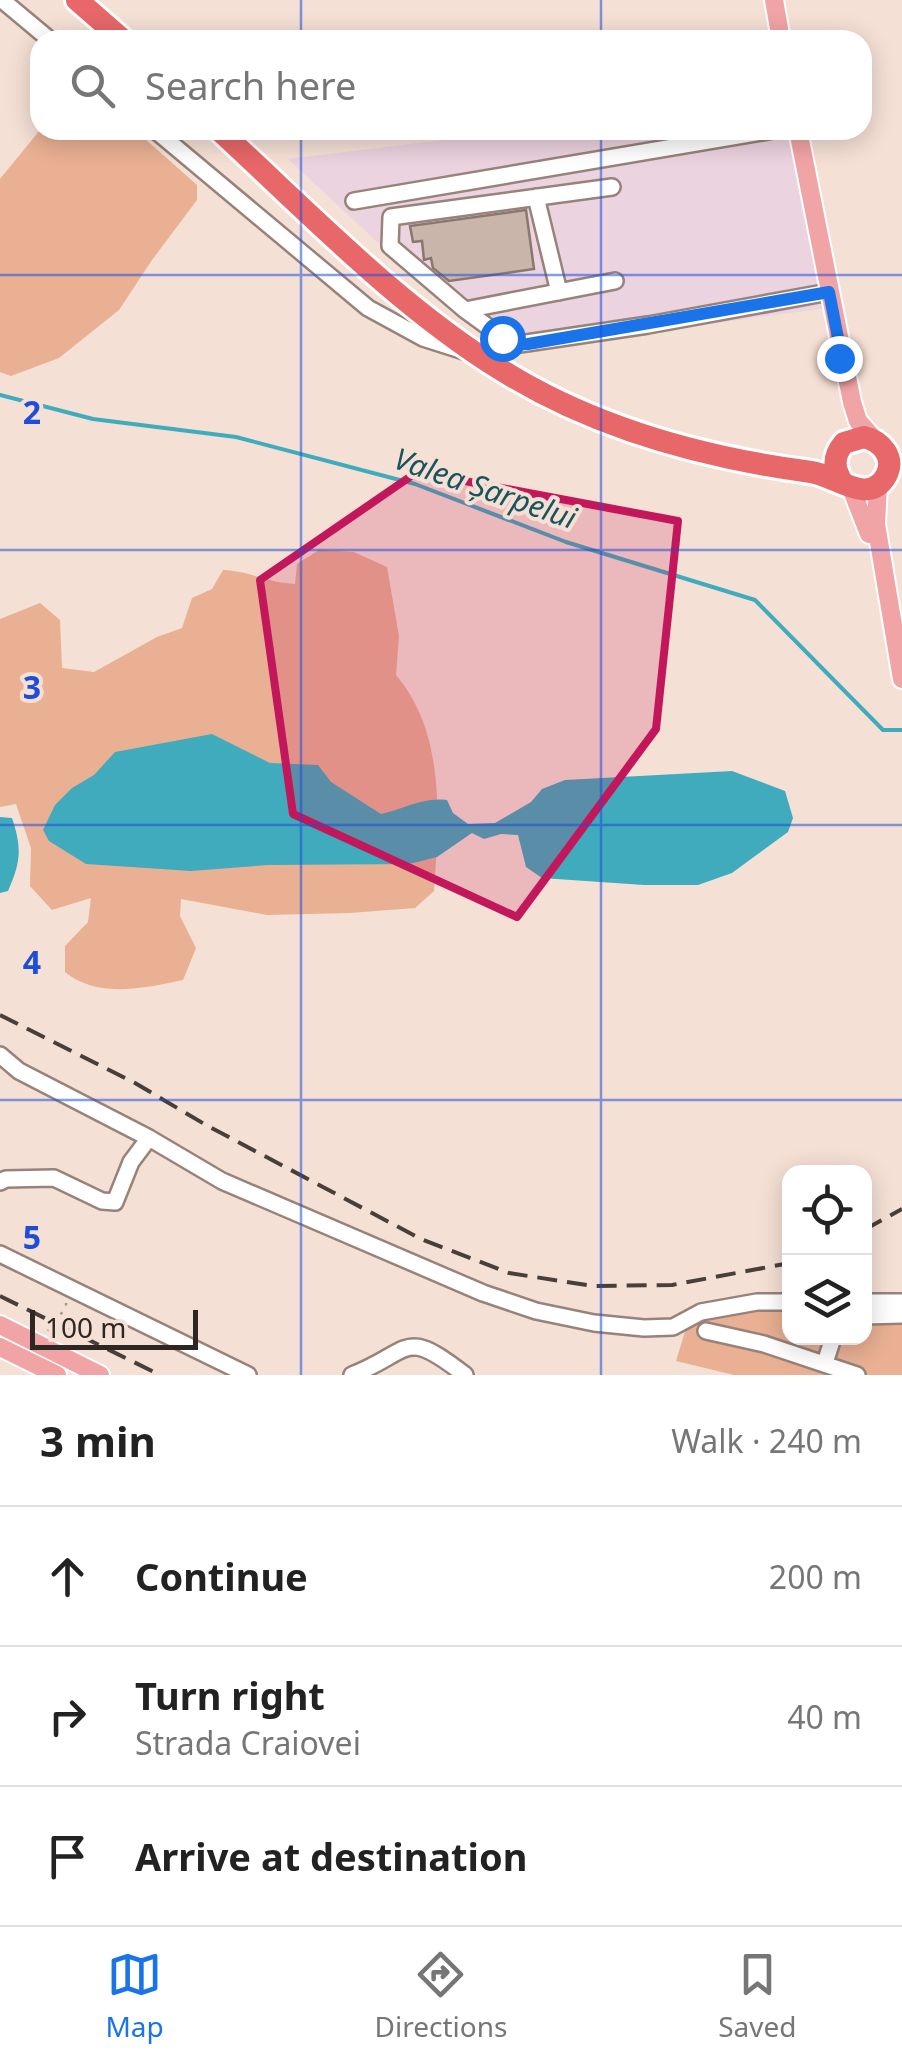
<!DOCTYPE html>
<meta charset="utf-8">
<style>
:root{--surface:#fff;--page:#f6f6f6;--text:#222;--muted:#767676;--line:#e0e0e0;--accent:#1a73e8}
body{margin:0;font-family:"Noto Sans",sans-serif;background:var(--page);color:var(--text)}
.controls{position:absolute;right:30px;bottom:30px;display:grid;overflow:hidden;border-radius:20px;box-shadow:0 5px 25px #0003}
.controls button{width:90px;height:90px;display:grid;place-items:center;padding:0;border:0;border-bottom:2px solid var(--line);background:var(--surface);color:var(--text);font:50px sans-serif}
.scale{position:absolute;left:30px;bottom:25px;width:168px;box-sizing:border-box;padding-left:10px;border:5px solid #2e2622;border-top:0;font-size:28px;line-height:35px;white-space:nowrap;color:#2e2622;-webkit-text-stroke:8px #f5e0d5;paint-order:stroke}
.stop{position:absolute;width:30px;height:30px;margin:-22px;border:8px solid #1a73e8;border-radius:50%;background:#fff}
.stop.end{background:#1a73e8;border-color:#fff;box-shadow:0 2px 10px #0008}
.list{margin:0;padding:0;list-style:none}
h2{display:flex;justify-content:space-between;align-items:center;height:130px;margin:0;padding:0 40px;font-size:42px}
h2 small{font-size:32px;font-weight:400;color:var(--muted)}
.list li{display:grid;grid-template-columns:65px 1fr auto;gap:30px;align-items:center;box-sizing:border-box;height:140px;padding:0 40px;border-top:2px solid var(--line)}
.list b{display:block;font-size:38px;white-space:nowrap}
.list p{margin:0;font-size:32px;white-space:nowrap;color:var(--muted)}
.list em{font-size:32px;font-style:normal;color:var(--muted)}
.icon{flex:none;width:55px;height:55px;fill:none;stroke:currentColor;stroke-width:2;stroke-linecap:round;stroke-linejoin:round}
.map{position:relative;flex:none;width:902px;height:1375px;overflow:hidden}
.search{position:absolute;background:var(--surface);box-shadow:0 5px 25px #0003;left:30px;right:30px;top:30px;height:110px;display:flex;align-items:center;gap:25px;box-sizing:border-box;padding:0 35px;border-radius:30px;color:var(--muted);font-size:38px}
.sheet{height:550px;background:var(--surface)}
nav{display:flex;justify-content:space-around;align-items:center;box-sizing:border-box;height:140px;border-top:2px solid var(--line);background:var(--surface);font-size:28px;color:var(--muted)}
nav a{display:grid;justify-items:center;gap:5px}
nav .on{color:var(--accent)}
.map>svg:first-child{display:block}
.commercial{fill:#ebd3df}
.green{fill:#e9b093}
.water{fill:#40abbc}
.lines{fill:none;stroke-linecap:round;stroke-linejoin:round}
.stream{stroke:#40abbc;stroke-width:4}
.building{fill:#c9b5aa;stroke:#8a776d;stroke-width:2.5}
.minor-casing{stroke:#97837a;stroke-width:20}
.major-casing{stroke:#fff;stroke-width:22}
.highway-casing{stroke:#fff;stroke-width:28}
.path{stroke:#a3948c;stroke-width:2.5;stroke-dasharray:2.5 8;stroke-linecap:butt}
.minor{stroke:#fff;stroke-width:15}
.major{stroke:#f1a4a5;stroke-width:18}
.highway{stroke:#e86769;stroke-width:22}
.rail{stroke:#483f3a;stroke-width:4;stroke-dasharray:20 10;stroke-linecap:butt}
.route{stroke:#1a73e8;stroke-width:12}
.marked{fill:#c2185b;fill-opacity:0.2;stroke:#c2185b;stroke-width:8;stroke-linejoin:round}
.grid{fill:none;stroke:#1d4ed8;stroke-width:2.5;stroke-opacity:0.55}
.labels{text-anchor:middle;stroke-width:8;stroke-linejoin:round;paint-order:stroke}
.water-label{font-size:30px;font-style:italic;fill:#18545d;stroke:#f5e0d5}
.grid-label{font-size:32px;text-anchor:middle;font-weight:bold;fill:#1d4ed8;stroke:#f5e0d5;stroke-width:8;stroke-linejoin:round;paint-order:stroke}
</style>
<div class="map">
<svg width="902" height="1375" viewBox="0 0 902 1375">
<rect width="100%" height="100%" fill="#f5e0d5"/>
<path class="commercial" d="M524 130H794L826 308 518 350 426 287 288 159Z"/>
<path class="green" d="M40 130H135L197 185V200L152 260 119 310 59 358 11 376 0 372V179Z
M319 550 354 552 387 567 399 636 396 675C446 734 439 819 434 891L415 908 350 913 267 915 181 899 180 916 196 948 183 980C145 988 98 999 65 972V946L88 922 91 898 52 910 30 886 31 848 16 804 0 807V619L40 603 60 620 62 668 94 672 157 637 182 628 192 598 212 589 223 570C252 571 265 583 295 584L297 564Z
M789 1310 790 1338H864L865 1310H902V1375H734L676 1361 686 1328C720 1314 753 1311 789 1310Z"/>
<path class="water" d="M212 734 270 763 318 765 331 782 381 814C405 809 421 797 447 800L453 813 468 824 495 823 531 802 542 789 565 780 732 771 785 791 793 818 788 832 732 873 698 885H644L542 878 526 867 518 835 501 834 484 839 472 833 437 857 409 864 268 865 191 871 86 864 49 841 43 830 55 805 72 788 94 775 115 752Z
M0 817 12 818C22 848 21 862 8 891L0 893Z"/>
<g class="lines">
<path class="stream" d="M0 395 93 419 236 437 415 484 566 542 755 600 883 730H902"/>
</g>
<path class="building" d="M526 210 534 269 449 281 433 268 431 258 424 260 422 241 413 242 410 226Z"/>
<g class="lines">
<g class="minor-casing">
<path id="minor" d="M2 0 50 40
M155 130 368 308 423 338 467 352
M612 187 391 217 390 246 465 310 513 345 648 325 829 292
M536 197 559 292
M354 201 774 130
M465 310 615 281
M0 1055 19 1071 149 1138 222 1181 483 1293 536 1311 594 1323 644 1328 673 1327 701 1312 757 1302H790
M0 1182 6 1179 54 1178 102 1201 115 1202 131 1162 149 1138
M0 1254 248 1375
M864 1302H902
M864 1316 902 1315
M706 1331 764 1344 857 1375
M825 1363 833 1338
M352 1375C413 1351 402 1326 465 1375"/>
</g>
<g class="major-casing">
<path id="major" d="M774 0 781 40
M798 130 852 402 858 421 874 439
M878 485 876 524 902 679
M851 488 869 534
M0 1325 100 1375
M0 1347 57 1375"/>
</g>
<g class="highway-casing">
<path id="highway" d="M77 0 123 40
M219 130C309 213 398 306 503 371 595 428 705 458 811 472 835 475 868 507 886 476 896 457 881 441 864 437L844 443C833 456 833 469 843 483"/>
</g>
<path class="path" d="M48 1331 66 1307V1300"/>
<use href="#minor" class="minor"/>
<use href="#major" class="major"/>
<use href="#highway" class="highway"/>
<path class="rail" d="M0 1015 135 1083 206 1125 421 1239 509 1273 593 1286 672 1285 790 1263
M864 1230 902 1209
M0 1296 160 1375"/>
</g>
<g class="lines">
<path class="route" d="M502 338 513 345 528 344 829 292 838 338 839 358"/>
</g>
<path class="marked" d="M417 472 678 521 656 729 517 917 293 814 260 580Z"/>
<path class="grid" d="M301 0V40M601 0V40M301 130V1375M601 130V1375M0 275H902M0 550H902M0 825H902M0 1100H902"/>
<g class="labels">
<g class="water-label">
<text transform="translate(485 489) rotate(19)" y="10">Valea Șarpelui</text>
</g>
</g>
<g class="grid-label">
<text x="32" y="424">2</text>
<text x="32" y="699">3</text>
<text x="32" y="974">4</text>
<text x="32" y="1249">5</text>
</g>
</svg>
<div class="controls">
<button><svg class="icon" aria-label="locate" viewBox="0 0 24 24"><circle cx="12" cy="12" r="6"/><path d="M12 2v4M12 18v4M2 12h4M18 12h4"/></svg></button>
<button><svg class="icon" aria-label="layers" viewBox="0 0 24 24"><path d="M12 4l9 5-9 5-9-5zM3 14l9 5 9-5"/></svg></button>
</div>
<div class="scale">100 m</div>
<div class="stop" style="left:502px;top:338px"></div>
<div class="stop end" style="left:839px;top:358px"></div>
<div class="search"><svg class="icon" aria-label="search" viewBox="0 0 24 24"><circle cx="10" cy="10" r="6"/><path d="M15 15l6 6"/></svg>Search here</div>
</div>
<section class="sheet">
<h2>3 min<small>Walk · 240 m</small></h2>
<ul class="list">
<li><svg class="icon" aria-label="ahead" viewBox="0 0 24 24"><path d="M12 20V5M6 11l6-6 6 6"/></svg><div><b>Continue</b></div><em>200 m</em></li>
<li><svg class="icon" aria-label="right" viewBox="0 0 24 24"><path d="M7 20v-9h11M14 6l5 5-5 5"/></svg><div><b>Turn right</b><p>Strada Craiovei</p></div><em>40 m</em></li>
<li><svg class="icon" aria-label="arrive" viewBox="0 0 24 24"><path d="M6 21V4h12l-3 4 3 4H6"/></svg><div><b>Arrive at destination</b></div></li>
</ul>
</section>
<nav>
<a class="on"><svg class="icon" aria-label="map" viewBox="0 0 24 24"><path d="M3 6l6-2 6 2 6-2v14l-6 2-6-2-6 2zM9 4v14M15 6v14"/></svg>Map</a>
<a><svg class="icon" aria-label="directions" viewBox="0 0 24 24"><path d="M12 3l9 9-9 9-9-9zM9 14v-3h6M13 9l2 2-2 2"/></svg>Directions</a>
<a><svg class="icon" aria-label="saved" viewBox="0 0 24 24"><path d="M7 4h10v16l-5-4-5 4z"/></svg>Saved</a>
</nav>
